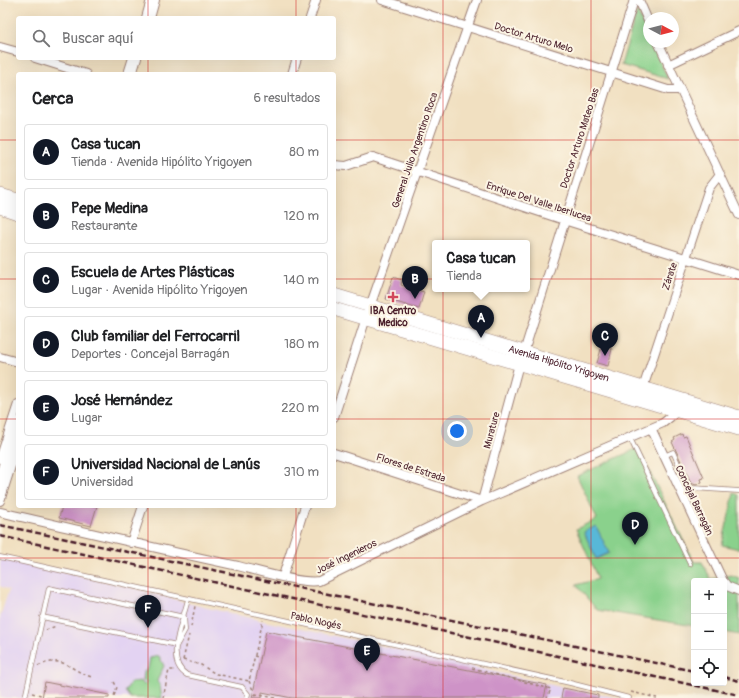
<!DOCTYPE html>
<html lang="es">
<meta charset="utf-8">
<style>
:root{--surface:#fff;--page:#f2f2f2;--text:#202124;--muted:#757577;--line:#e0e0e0;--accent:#111827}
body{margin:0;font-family:Pangolin,sans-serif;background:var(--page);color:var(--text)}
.controls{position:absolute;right:12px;bottom:12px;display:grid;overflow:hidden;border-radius:4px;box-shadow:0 4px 16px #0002}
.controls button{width:36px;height:36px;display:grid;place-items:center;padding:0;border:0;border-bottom:1px solid var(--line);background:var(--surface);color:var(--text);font:20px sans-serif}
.compass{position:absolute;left:643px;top:12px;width:36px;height:36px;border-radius:50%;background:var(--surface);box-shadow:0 4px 16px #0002;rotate:97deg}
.you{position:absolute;left:457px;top:431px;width:14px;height:14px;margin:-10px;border:3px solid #fff;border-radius:50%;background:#1a73e8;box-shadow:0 0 0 6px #1a73e833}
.badge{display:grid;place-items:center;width:26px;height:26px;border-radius:50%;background:var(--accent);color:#fff;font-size:13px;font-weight:700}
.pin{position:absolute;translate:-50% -33px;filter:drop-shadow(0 1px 2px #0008)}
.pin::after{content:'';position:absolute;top:21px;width:14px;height:12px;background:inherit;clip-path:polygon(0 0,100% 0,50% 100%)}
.popup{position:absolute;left:432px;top:240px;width:98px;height:52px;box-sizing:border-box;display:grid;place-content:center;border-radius:4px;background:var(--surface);filter:drop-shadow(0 1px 3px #0005);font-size:13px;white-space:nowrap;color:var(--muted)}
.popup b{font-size:15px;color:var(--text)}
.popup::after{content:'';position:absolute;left:50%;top:100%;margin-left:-8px;border:8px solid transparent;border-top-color:var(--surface)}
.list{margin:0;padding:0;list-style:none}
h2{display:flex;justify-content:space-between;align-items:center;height:52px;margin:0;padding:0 16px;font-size:17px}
h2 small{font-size:13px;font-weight:400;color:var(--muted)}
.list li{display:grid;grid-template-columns:26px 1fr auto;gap:12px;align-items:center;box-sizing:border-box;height:56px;margin:0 8px 8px;padding:0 8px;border:1px solid var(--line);border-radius:4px}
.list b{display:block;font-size:15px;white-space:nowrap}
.list p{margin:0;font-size:13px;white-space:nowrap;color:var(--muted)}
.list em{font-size:13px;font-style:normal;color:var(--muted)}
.icon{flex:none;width:22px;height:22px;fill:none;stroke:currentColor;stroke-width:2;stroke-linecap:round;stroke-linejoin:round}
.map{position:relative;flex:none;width:739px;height:698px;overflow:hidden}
.search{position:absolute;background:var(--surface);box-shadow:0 4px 16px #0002;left:16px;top:16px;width:320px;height:44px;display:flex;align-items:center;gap:10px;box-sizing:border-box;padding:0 14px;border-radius:4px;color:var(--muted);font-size:15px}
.panel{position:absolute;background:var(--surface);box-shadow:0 4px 16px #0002;left:16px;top:72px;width:320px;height:436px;border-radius:4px}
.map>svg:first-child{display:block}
.built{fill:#e3d3f2}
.green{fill:#8ad18c;stroke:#6a785c}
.water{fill:#59b8d7;stroke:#526c81}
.building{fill:#ce93c7}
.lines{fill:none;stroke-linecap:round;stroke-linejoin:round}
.lane-casing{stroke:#9e8076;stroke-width:5.5}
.street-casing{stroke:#9e8076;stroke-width:10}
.secondary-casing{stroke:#9e8076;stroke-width:14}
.primary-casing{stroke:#9e8076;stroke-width:14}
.path{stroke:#9e8076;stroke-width:1.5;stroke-dasharray:3 3;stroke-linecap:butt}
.lane{stroke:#fff;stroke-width:4}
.street{stroke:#fff;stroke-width:8}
.secondary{stroke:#fff;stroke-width:12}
.primary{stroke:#fff;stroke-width:13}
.rail{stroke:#4a1f2b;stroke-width:2.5;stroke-dasharray:6 3;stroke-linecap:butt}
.grid{fill:none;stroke:#d62828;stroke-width:1;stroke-opacity:0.55}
.poi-dot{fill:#d1495b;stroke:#fcf5e5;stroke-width:1.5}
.labels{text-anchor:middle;stroke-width:4;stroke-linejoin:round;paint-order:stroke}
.street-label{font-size:10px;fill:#4a1f2b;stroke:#fcf5e5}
.poi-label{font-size:10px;font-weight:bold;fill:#4a1f2b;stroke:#fcf5e5}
</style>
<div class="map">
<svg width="739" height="698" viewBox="0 0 739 698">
<rect width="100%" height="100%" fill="#fcf5e5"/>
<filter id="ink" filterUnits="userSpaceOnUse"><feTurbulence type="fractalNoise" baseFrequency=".025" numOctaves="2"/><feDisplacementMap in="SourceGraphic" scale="8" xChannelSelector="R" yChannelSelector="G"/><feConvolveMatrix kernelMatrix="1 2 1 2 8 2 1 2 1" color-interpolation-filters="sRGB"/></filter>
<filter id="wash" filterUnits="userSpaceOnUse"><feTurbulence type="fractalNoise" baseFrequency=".012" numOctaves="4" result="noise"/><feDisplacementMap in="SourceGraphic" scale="16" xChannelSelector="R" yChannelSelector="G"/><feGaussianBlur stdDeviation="0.9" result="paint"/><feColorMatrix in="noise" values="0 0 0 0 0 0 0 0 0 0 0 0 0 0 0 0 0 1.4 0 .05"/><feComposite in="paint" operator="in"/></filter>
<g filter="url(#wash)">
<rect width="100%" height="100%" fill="#f1e0c1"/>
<path class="built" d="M0 558 135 588 187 603 263 621 396 649 556 686 619 698H0V617L9 590 0 586Z"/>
<path class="green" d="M637 11 649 37V42H651L668 79 621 65Z
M638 448 694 562H702L711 579 731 575 739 578V635L724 632V581H694V626L597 610 576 585 598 579 576 529 597 519 577 476Z
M734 493 739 495V549L722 545Z
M159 656 164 666 157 681 160 686 162 698H130L125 691 131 682 141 681 144 685 147 682 143 681 144 671 148 669 150 658Z"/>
<path class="water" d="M596 526 609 553 596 559 584 532Z"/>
<g id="blocks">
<path class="building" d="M393 277 402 280 401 285 424 292 419 309 386 299Z
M602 346 612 349 608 366 597 363Z
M682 434 683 437 686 436 704 478 701 479 702 482 696 485 691 483 672 442 675 440 674 438Z
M62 506H97L91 526 59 518Z
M266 631 547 685 544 698H292L262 692V698H252Z
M45 682 109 695V698H42Z
M563 688 598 695V698H561Z"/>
</g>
</g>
<g filter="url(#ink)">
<use href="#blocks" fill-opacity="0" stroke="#9e8076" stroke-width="1"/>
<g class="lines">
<g class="lane-casing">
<path id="lane" d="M630 438 690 564
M664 456 673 452 688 485 692 488 739 491
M0 557 570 683 629 698
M188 599C184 619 163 661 187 675L242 687 248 694 247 698
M42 617 177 645
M178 643 185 630 184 617
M25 698 49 588 184 617"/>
</g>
<g class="street-casing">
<path id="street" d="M382 0 668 90H680
M639 0 649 23
M310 18 316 0
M658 42 739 215
M0 47 18 52
M35 58 86 74
M668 65 739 31
M292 74 297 58
M334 165 346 166 373 157 564 220 739 275
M524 352 634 0
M0 357 18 362
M643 388 709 188 720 174
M334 417 366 318 477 0
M651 428 723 581
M334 453 482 501
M0 459 18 404
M0 501 18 444
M482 501 519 364
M0 512C79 530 158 549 238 566 258 571 301 584 319 581L482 501 663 423 678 411
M131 543 143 506
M283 576 305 506
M724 582 727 586 739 591"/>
</g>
<g class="secondary-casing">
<path id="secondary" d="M148 18 153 0
M130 74 135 58
M0 482 18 423"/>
</g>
<g class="primary-casing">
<g id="primary">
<path d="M0 195 18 200"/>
<path d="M0 207 18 213"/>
<path id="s1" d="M334 295 739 417"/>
<path d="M334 309 739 429"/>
</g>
</g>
<path class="path" d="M191 627 195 606
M46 630 56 626
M254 656 261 658
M183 660 201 665 216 674 249 681 263 620
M183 660 189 635
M38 666C65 654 68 670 92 677
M472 668 551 689 547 698
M249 681 253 690
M114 682 117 687 114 696
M631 692 657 698
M32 693 41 695
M255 694 275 698
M255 694 256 698
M163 698 169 670H174"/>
<use href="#lane" class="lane"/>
<use href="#street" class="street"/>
<use href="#secondary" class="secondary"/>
<use href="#primary" class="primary"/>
<path class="rail" d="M0 525 694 671
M0 536 739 695
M724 677 739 681"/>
</g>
</g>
<path class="grid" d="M148 0V18M296 0V18M443 0V698M591 0V698M148 58V74M296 58V74M0 140H18M334 140H739M0 279H18M334 279H739M0 419H18M334 419H739M148 506V698M296 506V698M0 558H739"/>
<path class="poi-dot" d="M391 291h4v4h4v4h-4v4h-4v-4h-4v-4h4z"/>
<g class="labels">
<g class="street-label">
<text transform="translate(534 37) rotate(17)" y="4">Doctor Arturo Melo</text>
<text transform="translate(579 138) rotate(-72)" y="4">Doctor Arturo Mateo Bas</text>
<text transform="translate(414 150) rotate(-71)" y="4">General Julio Argentino Roca</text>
<text transform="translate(539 201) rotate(18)" y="4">Enrique Del Valle Iberlucea</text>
<text transform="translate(669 276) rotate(-72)" y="4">Zárate</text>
<text dy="4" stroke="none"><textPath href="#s1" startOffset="235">Avenida Hipólito Yrigoyen</textPath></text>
<text transform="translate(491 430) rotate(-75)" y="4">Murature</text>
<text transform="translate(411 467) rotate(18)" y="4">Flores de Estrada</text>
<text transform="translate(695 500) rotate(65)" y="4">Concejal Barragán</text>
<text transform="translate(346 556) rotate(-26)" y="4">José Ingenieros</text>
<text transform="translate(316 620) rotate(12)" y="4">Pablo Nogés</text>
</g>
<g class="poi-label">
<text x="393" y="314">IBA Centro<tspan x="393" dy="12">Medico</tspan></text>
</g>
</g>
</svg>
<div class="controls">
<button>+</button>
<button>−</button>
<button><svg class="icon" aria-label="locate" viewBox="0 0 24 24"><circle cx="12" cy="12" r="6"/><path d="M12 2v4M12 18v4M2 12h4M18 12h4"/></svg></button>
</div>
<svg class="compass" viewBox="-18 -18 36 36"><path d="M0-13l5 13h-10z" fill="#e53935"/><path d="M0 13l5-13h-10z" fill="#757577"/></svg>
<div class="you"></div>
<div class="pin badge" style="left:481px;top:338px">A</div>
<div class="popup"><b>Casa tucan</b>Tienda</div>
<div class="pin badge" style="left:415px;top:299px">B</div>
<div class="pin badge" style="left:605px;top:356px">C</div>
<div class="pin badge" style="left:635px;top:545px">D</div>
<div class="pin badge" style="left:367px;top:671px">E</div>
<div class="pin badge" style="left:148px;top:628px">F</div>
<div class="search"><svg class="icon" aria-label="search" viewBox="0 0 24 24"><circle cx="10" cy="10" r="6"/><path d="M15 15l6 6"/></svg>Buscar aquí</div>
<section class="panel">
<h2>Cerca<small>6 resultados</small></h2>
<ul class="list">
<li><span class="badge">A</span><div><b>Casa tucan</b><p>Tienda · Avenida Hipólito Yrigoyen</p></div><em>80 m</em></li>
<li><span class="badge">B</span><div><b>Pepe Medina</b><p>Restaurante</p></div><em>120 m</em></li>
<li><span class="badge">C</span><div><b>Escuela de Artes Plásticas</b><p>Lugar · Avenida Hipólito Yrigoyen</p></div><em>140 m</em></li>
<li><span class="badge">D</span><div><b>Club familiar del Ferrocarril</b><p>Deportes · Concejal Barragán</p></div><em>180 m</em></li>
<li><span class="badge">E</span><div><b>José Hernández</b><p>Lugar</p></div><em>220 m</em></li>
<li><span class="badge">F</span><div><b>Universidad Nacional de Lanús</b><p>Universidad</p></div><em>310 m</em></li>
</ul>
</section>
</div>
